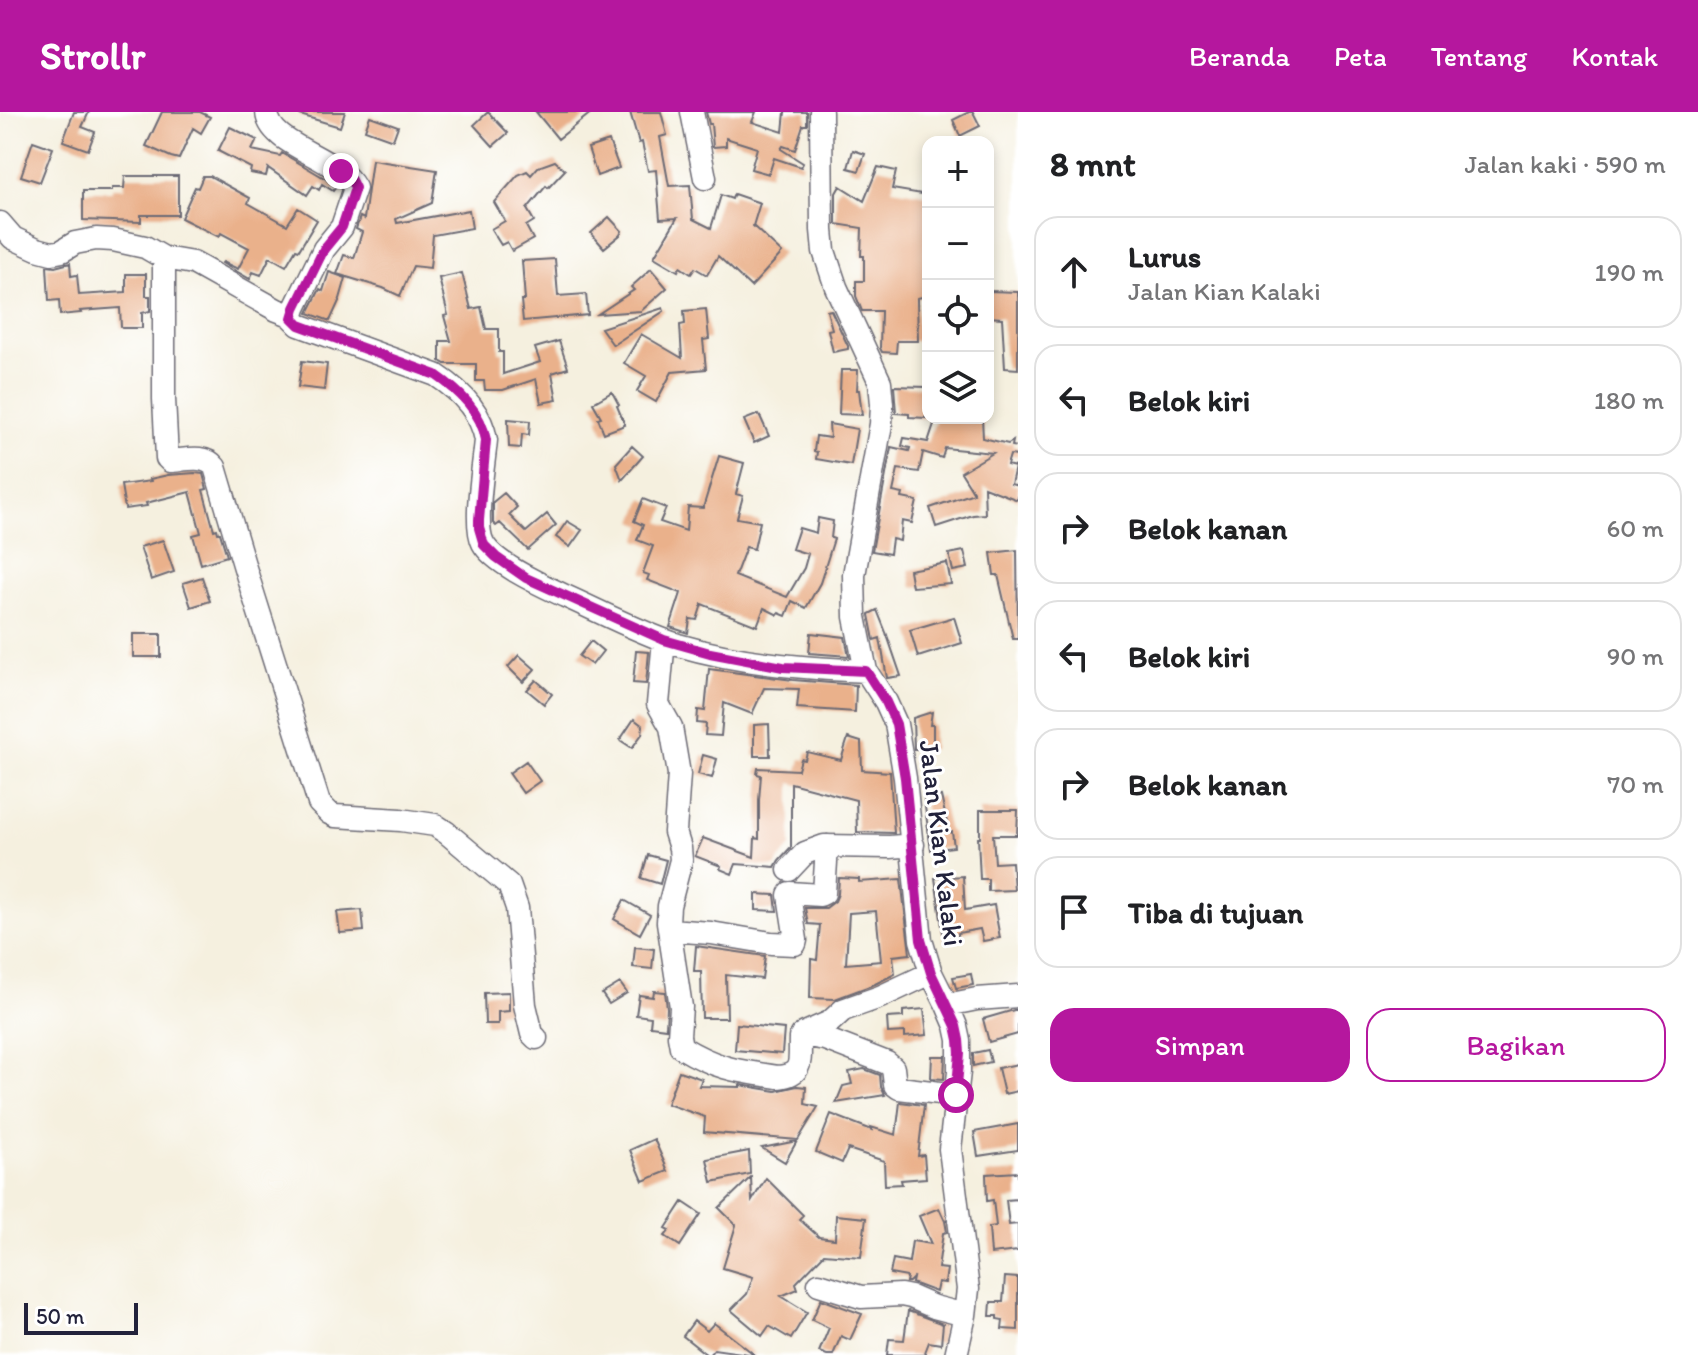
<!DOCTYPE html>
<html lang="id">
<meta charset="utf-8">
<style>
:root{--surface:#fff;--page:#f2f2f2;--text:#202124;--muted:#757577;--line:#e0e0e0;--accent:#b5179e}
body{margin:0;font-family:Itim,sans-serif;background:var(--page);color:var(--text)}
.controls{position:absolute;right:24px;top:24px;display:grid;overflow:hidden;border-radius:16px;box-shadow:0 4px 12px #0003}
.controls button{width:72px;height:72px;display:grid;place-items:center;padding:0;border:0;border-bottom:2px solid var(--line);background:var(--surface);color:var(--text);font:40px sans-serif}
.scale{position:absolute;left:24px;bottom:20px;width:114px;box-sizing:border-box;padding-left:8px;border:4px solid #22223b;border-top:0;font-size:22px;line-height:28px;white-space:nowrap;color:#22223b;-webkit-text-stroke:6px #fff;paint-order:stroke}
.stop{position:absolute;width:24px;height:24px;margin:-18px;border:6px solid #b5179e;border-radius:50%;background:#fff}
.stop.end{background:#b5179e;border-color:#fff;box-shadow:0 2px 8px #0008}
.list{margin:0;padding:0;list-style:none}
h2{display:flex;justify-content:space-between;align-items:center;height:104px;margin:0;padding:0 32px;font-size:34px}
h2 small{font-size:26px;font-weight:400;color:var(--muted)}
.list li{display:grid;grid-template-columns:52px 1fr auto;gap:24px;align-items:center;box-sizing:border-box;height:112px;margin:0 16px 16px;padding:0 16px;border:2px solid var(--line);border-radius:24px}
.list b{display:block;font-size:30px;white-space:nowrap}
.list p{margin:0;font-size:26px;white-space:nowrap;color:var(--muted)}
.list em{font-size:26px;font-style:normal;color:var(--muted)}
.actions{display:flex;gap:16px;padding:24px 32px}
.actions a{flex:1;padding:18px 0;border:2px solid var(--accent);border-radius:24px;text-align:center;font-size:28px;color:var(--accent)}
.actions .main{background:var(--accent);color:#fff}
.icon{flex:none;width:44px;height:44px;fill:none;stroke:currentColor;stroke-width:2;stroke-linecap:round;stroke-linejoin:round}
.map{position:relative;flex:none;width:1018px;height:1243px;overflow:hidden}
header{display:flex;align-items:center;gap:48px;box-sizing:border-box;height:112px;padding:0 40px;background:var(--accent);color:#fff}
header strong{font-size:38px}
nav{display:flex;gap:44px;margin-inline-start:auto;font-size:28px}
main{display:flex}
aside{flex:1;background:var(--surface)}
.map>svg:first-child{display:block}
.building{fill:#eab18b;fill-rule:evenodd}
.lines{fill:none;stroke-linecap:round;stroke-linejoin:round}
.minor-casing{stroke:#6c6a74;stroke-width:25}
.minor{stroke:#fff;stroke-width:22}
.route{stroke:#b5179e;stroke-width:10}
.labels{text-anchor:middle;stroke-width:6;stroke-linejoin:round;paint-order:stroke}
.street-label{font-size:28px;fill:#22223b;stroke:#fff}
</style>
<header>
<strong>Strollr</strong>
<nav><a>Beranda</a><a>Peta</a><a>Tentang</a><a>Kontak</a></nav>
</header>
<main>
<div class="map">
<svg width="1018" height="1243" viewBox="0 0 1018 1243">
<rect width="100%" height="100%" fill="#fff"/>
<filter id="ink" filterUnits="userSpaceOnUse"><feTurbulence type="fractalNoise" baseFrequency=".0125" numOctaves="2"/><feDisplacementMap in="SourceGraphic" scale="16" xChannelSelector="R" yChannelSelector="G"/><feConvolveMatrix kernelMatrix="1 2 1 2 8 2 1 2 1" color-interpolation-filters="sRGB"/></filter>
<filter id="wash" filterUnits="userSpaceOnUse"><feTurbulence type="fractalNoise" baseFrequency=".006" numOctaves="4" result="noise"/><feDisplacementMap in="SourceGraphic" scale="32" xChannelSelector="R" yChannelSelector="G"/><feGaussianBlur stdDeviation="1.8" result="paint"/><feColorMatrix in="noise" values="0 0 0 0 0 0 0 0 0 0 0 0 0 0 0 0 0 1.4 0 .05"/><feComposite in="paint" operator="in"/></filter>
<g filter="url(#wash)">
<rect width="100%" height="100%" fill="#f5f0df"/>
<g id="blocks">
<path class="building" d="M74 0H89L82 15 95 20 88 38 63 29Z
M162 0H200L210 5 201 21 193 16 179 47 171 45 146 34Z
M300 0H345L340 15 300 3Z
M488 0 508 21 493 34 474 13Z
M536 0H592L558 27Z
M630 0H661L667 23 660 25 669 74 690 73 693 107 711 116 721 83 732 87 734 82 760 91 753 114 782 141 751 175 718 144 707 163 695 156 691 162 680 155 678 159 654 145 677 106 660 107 656 58 648 59 642 30 639 31Z
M706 0H756L752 10 783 20 785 0H807V13H803L795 38 783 34 781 37 803 51 801 55 774 46 769 62 751 57 757 36 726 26V34L713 35 711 12H709Z
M969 0H973L980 14 960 24 953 8Z
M370 4 398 14 393 28 365 18Z
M230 15 257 28 252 38 280 44 282 41 326 67 336 75 333 79 322 72 319 78 313 74 307 83 268 56 266 64 250 61 251 56 218 39Z
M33 29 53 36 40 70 21 64Z
M609 29 619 56 597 64 588 36Z
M853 38 865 42 859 59 848 56Z
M372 48 437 58 432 91 396 107 397 111 469 98 472 116 433 123 430 156 413 154 400 184 383 176 337 162 344 143 354 146 362 120 356 117 360 105 364 107Z
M555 49 565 58 548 76 546 74 527 97 534 109 526 114 533 127 512 139 507 130 501 133 491 117 505 109 494 90 518 63 527 59 531 63 538 55Z
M878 55 896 59 892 77 928 83V184L917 186 918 229H897L896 241 882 240 880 236 881 199H862L856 184V169H864V144H861L862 116 836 112V81L840 74 864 89Z
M125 64H178V103H141V110L83 108V79H112V76H124Z
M203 64H210L250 86 248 91 287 113 298 96 317 108 299 138 296 137 286 154 270 145 261 163 253 160 250 167 222 151 223 150 238 157 249 136 221 121 219 125 181 106 195 75 198 76Z
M609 105 622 119 620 123 604 136 591 121Z
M555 147 558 184 586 182 588 203 523 209 521 188H525L522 149Z
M70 151 71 164 77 163 79 183 126 180V162H146V184H150V199L142 201V216H122L121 215 120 196 80 199 81 201 60 203 59 188 49 189 47 154 55 155Z
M651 157 667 176 641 199 598 202 634 178 631 175Z
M329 160 346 166 340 187 330 209 308 201 320 177 323 179Z
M462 161 471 197 481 195 486 217H499V240H503V262L540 250 535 236 559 229 568 256 552 261 557 288 541 291 536 267 503 278H485L484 269H476V252H445L440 249V229H451L444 204 448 203 439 166Z
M988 179 1018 180V257L1005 256 1002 206 988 205Z
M663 196 664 199 613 233 601 216Z
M706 197 709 227 703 228 706 257 672 260 656 290 637 279 646 264 624 251 641 222 682 246 680 213 685 212 684 199Z
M831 198 848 234V237L833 240 828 218 832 217 827 199Z
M302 249 327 252 324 278 298 275Z
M841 258H858L857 278H859L862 303 839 302Z
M894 274 927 275 926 306 909 305V302L896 301Z
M612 280 619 293 617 294 625 313 604 321 598 306 601 305 593 291Z
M759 302 769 324 754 331 744 308Z
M936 306H982L983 326 1008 332 1013 329 1012 334 1018 335V344L1010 343 1007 353 1015 355 1011 372 1018 374V388L984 375 985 402 973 403 936 415 930 396 974 381 961 360 993 341 945 336 942 346 923 340 919 360 898 357 893 380 903 382 902 386 917 389 912 411 902 409 900 429 892 427 890 442 872 439 891 335 909 339 910 336 902 334 904 326 928 330Z
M508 307 530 309 529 323 522 322 521 336 509 335Z
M829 312 857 317 851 353 816 347 817 340 814 339 816 324 830 326Z
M632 334 643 344 622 368 616 352Z
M719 344 744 351 736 382 743 384 737 406 760 410 754 437 746 435 735 464 787 485 804 456 808 442 792 437 799 416 816 421 818 406 833 409 831 426 834 427 820 471 806 496 792 489 786 504 779 501 778 503 764 496 757 514 702 492 697 508 690 507 688 521 670 515 681 481 647 468 649 463 643 461 653 434 637 428 643 413 634 409 643 387 666 396 660 410 686 419 688 395 703 396Z
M195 361 203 362 207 377 203 378 214 418 217 417 218 421H220L227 444 201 452 193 423 201 421 190 380 146 391 147 394 125 397 121 373 151 369 150 367 168 363Z
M504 381 517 395 509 403 526 420 547 402 556 413 528 438 500 411 496 414 493 411V390Z
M567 409 582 418 570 435 556 425Z
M163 428 174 460 151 468 140 435Z
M1017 438 1018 527H1013L998 463H994L991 441Z
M964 439 968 456 953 459 949 442Z
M947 451 951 472 912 475 909 458Z
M202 465 210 489 191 495 183 471Z
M877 498 887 523 886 524 887 523 901 564 887 566 880 526 874 528 869 503V502Z
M954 505 962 531 918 545 910 518Z
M811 521 845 525 849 544 809 541Z
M133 522H161V545H133Z
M591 529 603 539 592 553 579 544Z
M636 539 649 540 646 572 633 571Z
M519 543 535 557 523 570 508 555Z
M709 557 793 568 856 573 855 600 797 596 799 577 764 576 752 602 724 591 721 624 705 623 706 612 697 611 698 598 705 599Z
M536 568 552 582 544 592 527 578Z
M932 600 930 613H933V637H914L913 606Z
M634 607 643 614 642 622 632 636 620 628Z
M769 612 770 644H754V613Z
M848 626 861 630 862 658 890 660 894 721 857 720 856 688 791 671V735L779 748 775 755 736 752 732 762 720 757 721 754 695 744 703 726 754 745 755 726 759 727V688L761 663 757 662 758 656 798 658 801 647 805 648 807 640 841 648Z
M703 643 717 647 712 666 698 662Z
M526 649 540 669 523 681 509 661Z
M941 684 949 720H952L954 735 931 738 924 688Z
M980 698H1018L1017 723H993L995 751 1012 750 1014 778 988 779V767H980L978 726H980Z
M648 743 666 748 660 772 641 766Z
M963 764 965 798 994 793 1000 826 983 829 980 817 958 821V825L944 828 935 766Z
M839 766 859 767V770L901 767 910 842 893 844 895 862 875 872 835 887 810 886 811 847 817 848 820 813 808 812 805 796H826L835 789 838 782ZM876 799 881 849 846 852 849 801Z
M756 782 775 783 777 799 756 798Z
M624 788 650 803 640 822 614 807Z
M362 798 364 819 340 821 337 800Z
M696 834 765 844 762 867 726 863 727 906H702L701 859H694Z
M635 835 654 837 652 857 633 855Z
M971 862 973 873 956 876 953 865Z
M620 871 627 881 609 892 602 882Z
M654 879 665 880 667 896 666 916 650 914 651 905 636 903 639 883 653 885Z
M509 880V899L498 900V912H485L484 881Z
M924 897 927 923 905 925V920L888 921 887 906 903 905V899Z
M1014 898H1018V922L989 930 983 907Z
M737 912 784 917 782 942 735 938Z
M988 938 991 950 973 954V941Z
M932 944H945L944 967 931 966Z
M1018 952V979L1004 982 998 956Z
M864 957 880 963 881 975 885 983 836 991 843 974 852 972 849 960Z
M679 959 702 967 699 974 740 975V973L776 979 797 974 806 975 805 992 818 995 798 1028 704 1020 705 1005 667 992Z
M900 990 924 993 918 1044 924 1043 926 1066 901 1068 902 1072 885 1073 884 1049 848 1037 842 1051 816 1040 831 1002 872 1018 871 1015 896 1023Z
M1018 1012V1038L978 1044 974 1020Z
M654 1027 668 1059 643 1069 630 1038Z
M797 1029 785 1050 762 1036Z
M749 1039 750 1062 712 1070 707 1047Z
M1018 1060V1087L1006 1088 1009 1113 1018 1112V1139L991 1142 989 1115 996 1114 993 1088 987 1089 986 1062Z
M751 1065 752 1089 766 1066 803 1103 799 1107 819 1125 835 1127 836 1103 866 1106 861 1145 824 1142 796 1171 798 1177 781 1184 807 1200 791 1227 769 1214 762 1224 731 1198 747 1182 753 1165 723 1156 736 1113 719 1096Z
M683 1090 701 1102 680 1134 665 1124 670 1118 666 1116Z
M939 1096 945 1109 947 1120 943 1121 938 1156 947 1157 945 1171 938 1170 936 1180 912 1171 913 1166 909 1170H906L907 1165 890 1162 893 1147 909 1150 912 1129 931 1132 919 1104Z
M1005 1165 1018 1166V1218L1002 1217 1003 1208 997 1207V1204H990L991 1190H1003Z
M821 1187 862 1202 850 1228 841 1224 833 1243H827L819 1240 829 1216 812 1208Z
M908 1199 943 1212 941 1232 929 1230 924 1243H887L889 1227 904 1228Z
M694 1209 707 1219 714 1211 755 1243 714 1237 709 1243H707L683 1224Z"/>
</g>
</g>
<g filter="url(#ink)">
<use href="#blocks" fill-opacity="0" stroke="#6c6a74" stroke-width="2"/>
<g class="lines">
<g class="minor-casing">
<path id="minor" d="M267 0C268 34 338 44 355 76L342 115 324 137 295 196 292 206 299 213 436 263C459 278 481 299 486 328 484 352 473 412 483 431 494 452 544 474 565 484 601 500 640 521 678 533 740 551 801 556 866 559
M692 0 705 66
M821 0 822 118 824 139 836 175 880 270 882 292 881 312 854 463 855 505 866 559 886 590 896 612 905 666 921 828 931 861 947 893 956 914 959 928V960L950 1037 968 1177 965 1203 956 1243
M0 111 13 126 37 137 52 141 62 139 75 131 96 127 113 128 145 135 164 146 193 151 277 198 293 204
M164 146V287L167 346 170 349C186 348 205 342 215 355L245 456 319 691 329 701 335 704 401 708 435 713 447 721 509 773 517 796 525 893 532 922 536 926
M664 528 658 592 671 615 679 662 675 720 680 736 681 748 669 794 668 810 681 895 679 924 681 935C717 957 737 959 778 965 805 962 799 948 800 926L805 921 830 910 843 898 880 885 931 861
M789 758 805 741 824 734 890 735 913 733
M669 818 711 821 771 831 795 832 796 828 789 783 790 781 820 783 824 781 827 734
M947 893 977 887 1018 884
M802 923 825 927 887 951 893 956 895 973 899 976 956 983
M819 1172 861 1185 901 1183 911 1185 934 1195 965 1203"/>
</g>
<use href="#minor" class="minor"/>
</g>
</g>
<g class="lines" filter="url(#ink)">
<path class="route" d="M341 59 351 68 355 76 342 115 324 137 295 196 292 206 299 213 436 263C459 279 481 299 486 328L479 408V416L484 433 496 445 526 466 664 528 710 541 783 555 866 559 886 590 896 612 905 666 921 828 931 861 956 914 959 928 960 941 956 983"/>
</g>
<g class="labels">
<g class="street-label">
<text transform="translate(942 731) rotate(83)" y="10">Jalan Kian Kalaki</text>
</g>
</g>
</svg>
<div class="controls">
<button>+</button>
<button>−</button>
<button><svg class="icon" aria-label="locate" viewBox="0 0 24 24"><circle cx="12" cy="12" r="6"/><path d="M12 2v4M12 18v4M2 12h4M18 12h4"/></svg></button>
<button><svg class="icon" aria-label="layers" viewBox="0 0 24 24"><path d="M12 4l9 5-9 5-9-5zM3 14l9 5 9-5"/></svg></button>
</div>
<div class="scale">50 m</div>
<div class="stop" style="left:956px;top:983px"></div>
<div class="stop end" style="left:341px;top:59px"></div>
</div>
<aside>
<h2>8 mnt<small>Jalan kaki · 590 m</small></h2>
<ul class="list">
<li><svg class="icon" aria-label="ahead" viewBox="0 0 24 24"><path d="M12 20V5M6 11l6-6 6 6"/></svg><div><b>Lurus</b><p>Jalan Kian Kalaki</p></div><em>190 m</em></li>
<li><svg class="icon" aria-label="left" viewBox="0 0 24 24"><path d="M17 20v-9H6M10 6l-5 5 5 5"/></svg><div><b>Belok kiri</b></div><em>180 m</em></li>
<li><svg class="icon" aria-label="right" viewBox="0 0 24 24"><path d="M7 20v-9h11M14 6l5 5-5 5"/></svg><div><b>Belok kanan</b></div><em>60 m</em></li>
<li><svg class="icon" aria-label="left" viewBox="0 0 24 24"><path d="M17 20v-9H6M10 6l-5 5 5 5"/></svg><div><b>Belok kiri</b></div><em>90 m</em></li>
<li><svg class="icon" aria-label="right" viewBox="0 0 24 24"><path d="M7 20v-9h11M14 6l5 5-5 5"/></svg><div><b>Belok kanan</b></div><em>70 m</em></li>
<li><svg class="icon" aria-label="arrive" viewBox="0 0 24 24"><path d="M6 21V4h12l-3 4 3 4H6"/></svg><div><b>Tiba di tujuan</b></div></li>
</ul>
<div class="actions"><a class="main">Simpan</a><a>Bagikan</a></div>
</aside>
</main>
